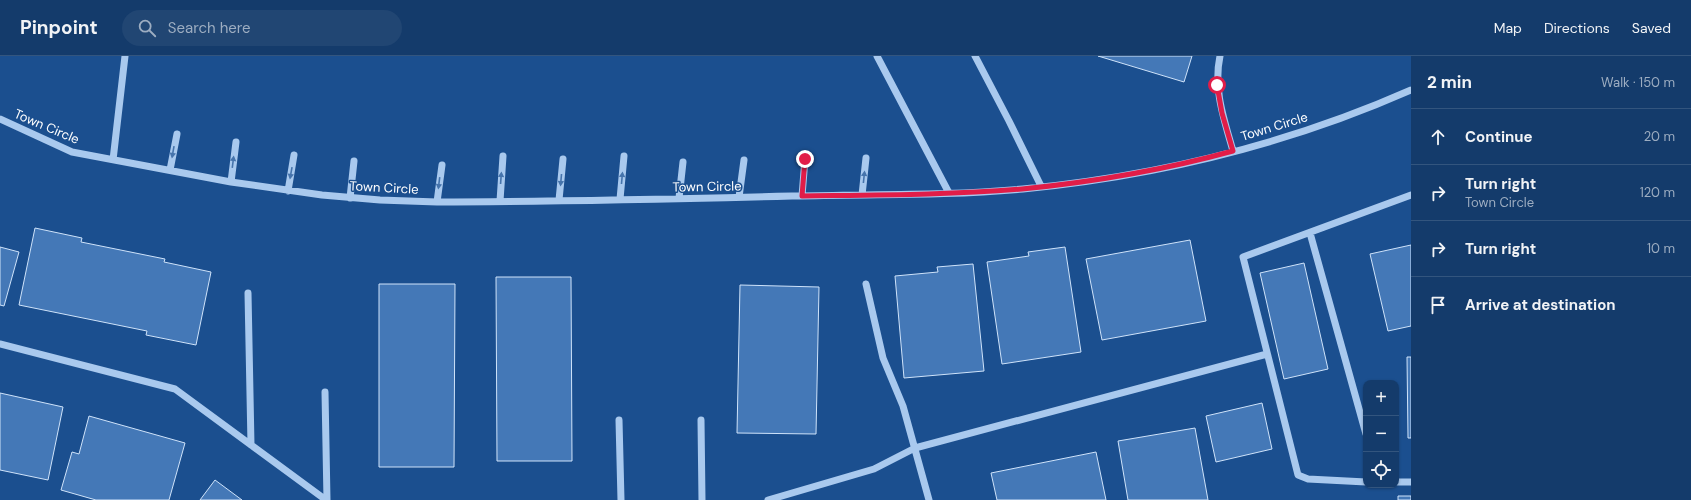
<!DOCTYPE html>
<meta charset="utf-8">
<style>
:root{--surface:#143b6b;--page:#214673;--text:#f1f3f6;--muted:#9dadc1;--line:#33557e}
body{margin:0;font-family:"DM Sans",sans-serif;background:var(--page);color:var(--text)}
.controls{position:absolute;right:12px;bottom:12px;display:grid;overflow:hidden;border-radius:8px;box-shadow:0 1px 3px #0004}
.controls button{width:36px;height:36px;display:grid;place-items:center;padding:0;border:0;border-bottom:1px solid var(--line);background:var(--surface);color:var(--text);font:20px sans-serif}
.stop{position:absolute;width:12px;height:12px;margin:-9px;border:3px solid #e11d48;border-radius:50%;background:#fff}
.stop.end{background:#e11d48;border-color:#fff;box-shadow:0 1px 4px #0008}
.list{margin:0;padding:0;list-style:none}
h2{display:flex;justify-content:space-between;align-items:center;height:52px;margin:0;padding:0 16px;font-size:17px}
h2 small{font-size:13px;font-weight:400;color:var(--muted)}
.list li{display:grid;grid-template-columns:26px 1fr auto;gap:12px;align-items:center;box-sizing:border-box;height:56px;padding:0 16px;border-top:1px solid var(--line)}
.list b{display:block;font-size:15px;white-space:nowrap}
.list p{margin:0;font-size:13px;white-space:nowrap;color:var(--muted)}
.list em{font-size:13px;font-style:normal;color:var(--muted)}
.icon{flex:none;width:22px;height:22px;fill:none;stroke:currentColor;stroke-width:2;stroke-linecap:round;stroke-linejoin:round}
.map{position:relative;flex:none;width:1411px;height:444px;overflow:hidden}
header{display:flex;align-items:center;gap:24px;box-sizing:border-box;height:56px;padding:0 20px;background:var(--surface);border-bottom:1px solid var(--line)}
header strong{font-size:19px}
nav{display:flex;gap:22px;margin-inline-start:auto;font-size:14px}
.search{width:280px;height:36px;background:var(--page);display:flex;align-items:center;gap:10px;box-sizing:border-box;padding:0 14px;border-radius:22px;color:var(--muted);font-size:15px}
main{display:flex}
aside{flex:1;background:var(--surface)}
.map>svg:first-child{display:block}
.building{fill:#4478b7;stroke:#cfe3fa}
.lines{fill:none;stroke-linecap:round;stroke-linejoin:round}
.minor{stroke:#a9c9ee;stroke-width:7}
.oneway{fill:#4674ac}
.route{stroke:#e11d48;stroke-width:5}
.labels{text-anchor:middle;stroke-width:3;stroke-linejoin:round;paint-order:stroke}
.street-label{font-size:13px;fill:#fff;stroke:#1b4f8f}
</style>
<header>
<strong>Pinpoint</strong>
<div class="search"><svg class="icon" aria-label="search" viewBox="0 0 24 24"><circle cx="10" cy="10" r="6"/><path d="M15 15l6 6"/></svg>Search here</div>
<nav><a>Map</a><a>Directions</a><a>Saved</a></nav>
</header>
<main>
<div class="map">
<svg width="1411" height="444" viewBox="0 0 1411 444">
<rect width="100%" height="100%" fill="#1b4f8f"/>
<path class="building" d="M1098 0H1192L1184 26Z
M35 172 82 182 81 186 165 203 164 206 211 216 196 289 146 279 147 275 19 249Z
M1190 184 1206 265 1102 284 1086 203Z
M1411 189V270L1388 275 1370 198Z
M0 191 19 196 4 250 0 249Z
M1065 191 1081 296 1002 308 987 206 1029 200 1028 196Z
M1304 207 1328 313 1284 323 1260 217Z
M973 208 984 315 904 322 895 220 938 216 937 211Z
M496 221H571L572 405H497Z
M379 228H455L454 411H379Z
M740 229 819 231 816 378 737 377Z
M1407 301H1411V382H1408Z
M0 337 63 351 48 424 0 414Z
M1262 347 1272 393 1216 406 1206 360Z
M89 360 185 387 169 444H96L61 434 72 396 79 398Z
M1195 372 1208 444H1128L1118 385Z
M1096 396 1106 444H997L991 417Z
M215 424 242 444H200Z
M1398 440H1411V444H1398Z"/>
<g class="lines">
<path class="minor" d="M877 0 949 137
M975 0 1009 65 1041 130
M1220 0C1213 33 1224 63 1233 95
M0 63 72 96 231 126 322 139 380 144 437 146C556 146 675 143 795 140 870 138 947 140 1023 133 1156 120 1289 88 1411 34
M113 104 125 0
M170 114 177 78
M231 126 236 86
M288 135 294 99
M862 139 866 102
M802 140 805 103
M739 141 744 104
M350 142 354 105
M679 142 683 106
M620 143 624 100
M559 144 563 103
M500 145 503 100
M437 146 442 109
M1310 177 1366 378
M866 228 883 302 903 350 929 444
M248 237 251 389
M0 288 175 333 326 444
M325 336 327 444
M619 364 621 444
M701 364 702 444
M1366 426 1308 423 1298 419 1243 201 1411 139
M1396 426H1411
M768 444 874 413 915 392 1267 298"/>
</g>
<defs><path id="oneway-solid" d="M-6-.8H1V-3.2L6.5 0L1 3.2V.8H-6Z"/></defs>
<g class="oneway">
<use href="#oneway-solid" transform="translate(173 96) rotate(100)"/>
<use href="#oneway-solid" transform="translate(233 106) rotate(-83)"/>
<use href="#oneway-solid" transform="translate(291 117) rotate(100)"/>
<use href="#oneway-solid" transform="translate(864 121) rotate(-84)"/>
<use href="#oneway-solid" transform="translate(501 122) rotate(-86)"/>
<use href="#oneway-solid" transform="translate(622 122) rotate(-85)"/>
<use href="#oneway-solid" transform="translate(561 124) rotate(95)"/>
<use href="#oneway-solid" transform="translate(439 127) rotate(97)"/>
</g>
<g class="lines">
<path class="route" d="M805 103 802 140C875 139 949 139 1022 133 1093 126 1164 114 1233 95L1222 57 1217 29"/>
</g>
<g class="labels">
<g class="street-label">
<text transform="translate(47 70) rotate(23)" y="5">Town Circle</text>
<text transform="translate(1274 70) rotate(-17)" y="5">Town Circle</text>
<text transform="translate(707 130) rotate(-1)" y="5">Town Circle</text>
<text transform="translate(384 131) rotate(3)" y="5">Town Circle</text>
</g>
</g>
</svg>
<div class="controls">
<button>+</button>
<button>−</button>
<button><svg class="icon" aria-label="locate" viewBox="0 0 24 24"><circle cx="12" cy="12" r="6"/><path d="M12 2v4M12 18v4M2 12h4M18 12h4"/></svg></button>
</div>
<div class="stop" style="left:1217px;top:29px"></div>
<div class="stop end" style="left:805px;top:103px"></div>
</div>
<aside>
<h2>2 min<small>Walk · 150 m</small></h2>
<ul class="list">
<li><svg class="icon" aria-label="ahead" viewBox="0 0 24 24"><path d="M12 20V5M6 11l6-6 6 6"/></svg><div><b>Continue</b></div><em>20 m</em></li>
<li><svg class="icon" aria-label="right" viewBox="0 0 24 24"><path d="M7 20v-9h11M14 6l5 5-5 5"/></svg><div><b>Turn right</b><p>Town Circle</p></div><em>120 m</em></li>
<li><svg class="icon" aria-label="right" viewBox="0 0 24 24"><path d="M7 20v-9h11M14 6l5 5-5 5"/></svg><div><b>Turn right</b></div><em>10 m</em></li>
<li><svg class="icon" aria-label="arrive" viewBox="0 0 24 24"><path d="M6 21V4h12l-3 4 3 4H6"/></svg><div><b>Arrive at destination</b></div></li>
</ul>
</aside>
</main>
